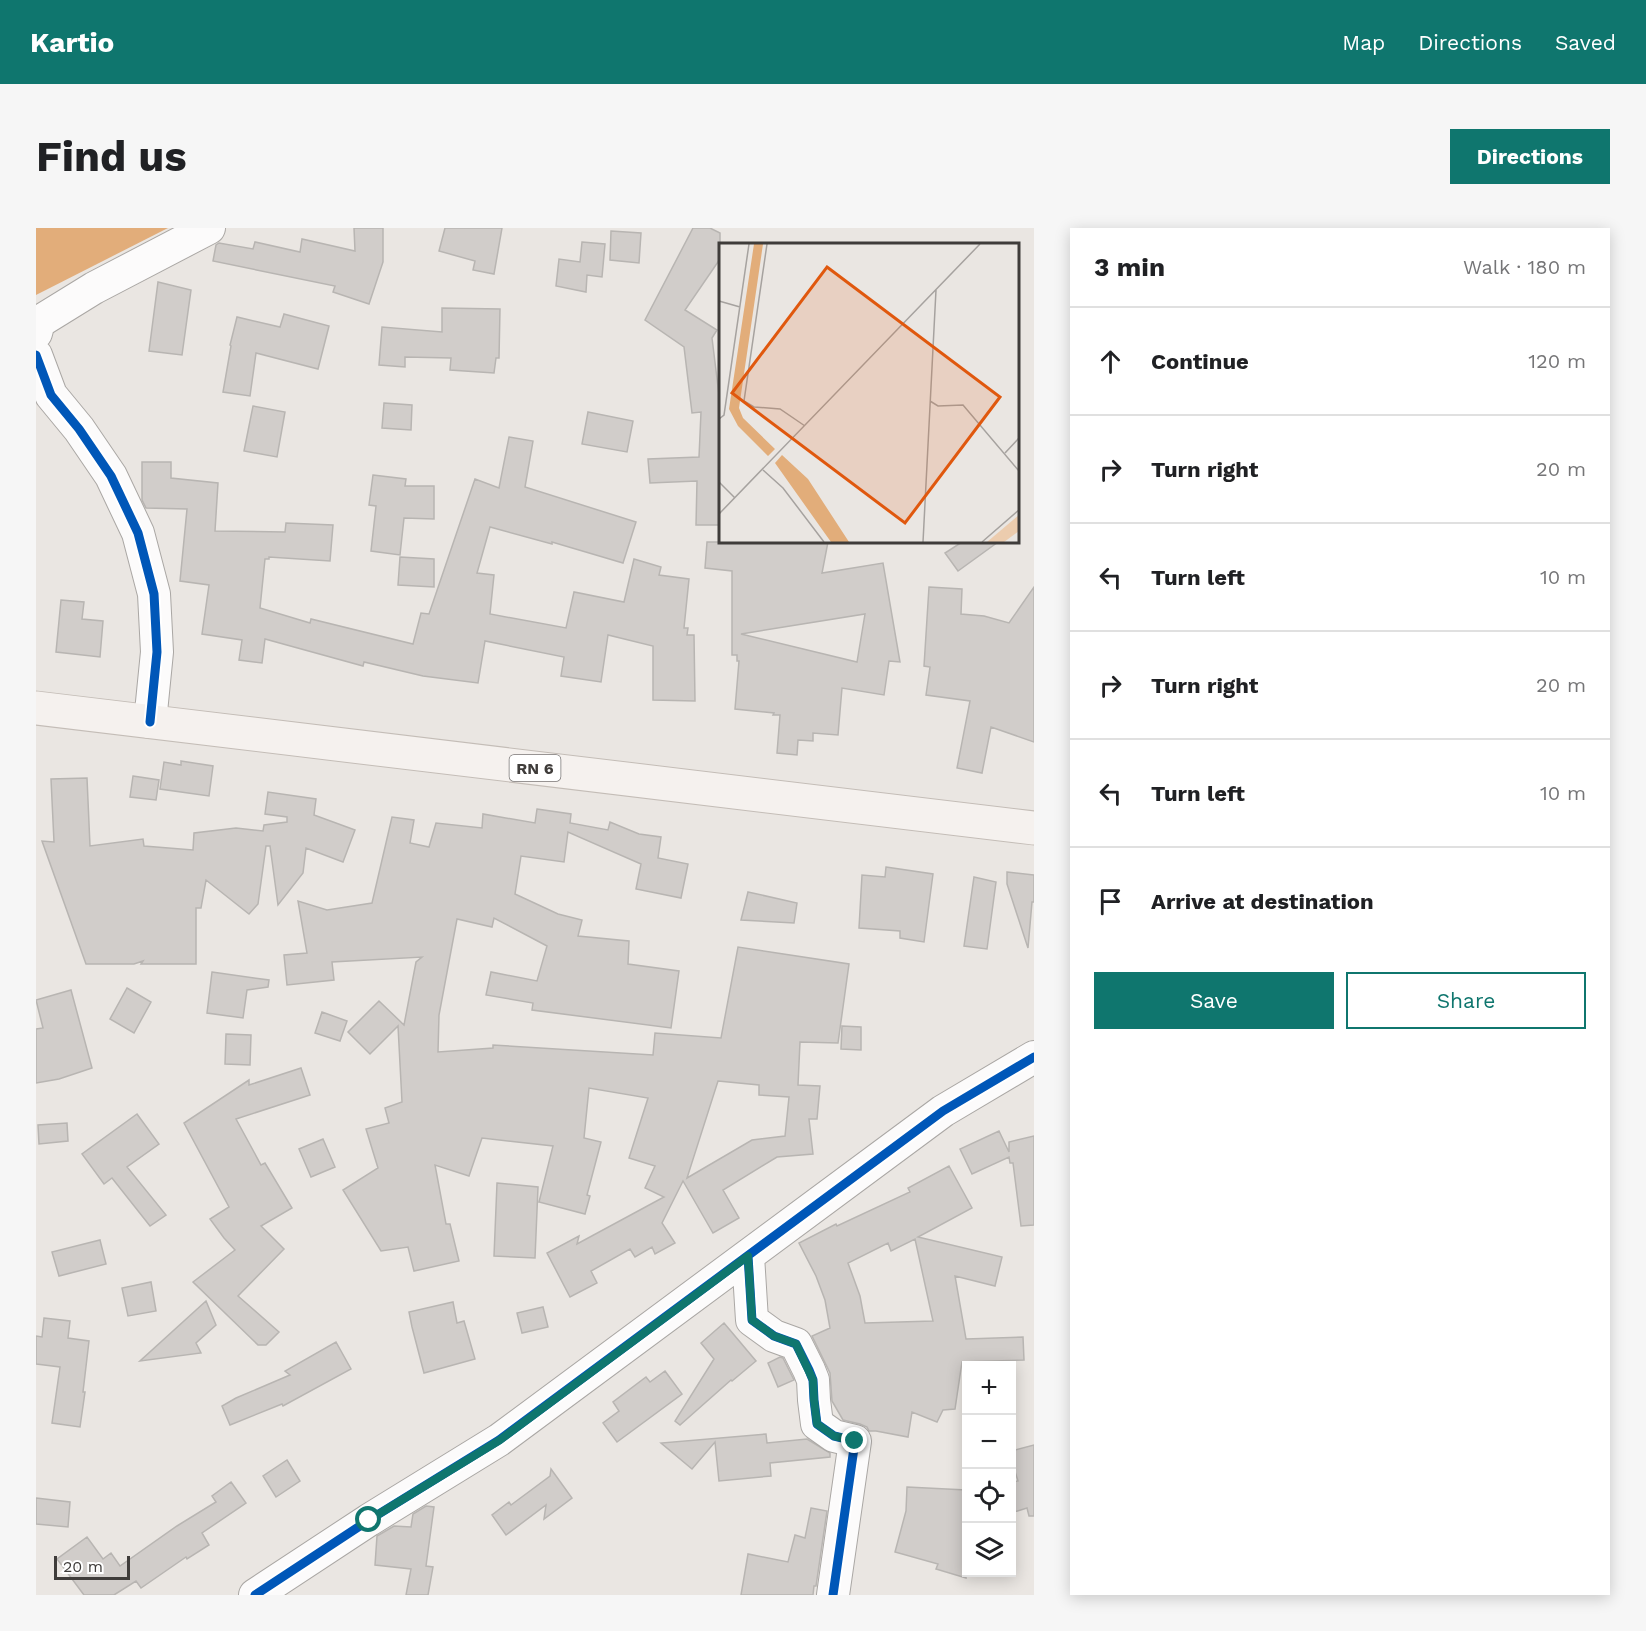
<!DOCTYPE html>
<meta charset="utf-8">
<style>
:root{--surface:#fff;--page:#f6f6f6;--text:#202124;--muted:#757577;--line:#e0e0e0;--accent:#0f766e}
body{margin:0;font-family:"Work Sans",sans-serif;background:var(--page);color:var(--text)}
.controls{position:absolute;right:18px;bottom:18px;display:grid;overflow:hidden;border-radius:0px;box-shadow:0 3px 15px #0003}
.controls button{width:54px;height:54px;display:grid;place-items:center;padding:0;border:0;border-bottom:2px solid var(--line);background:var(--surface);color:var(--text);font:30px sans-serif}
.scale{position:absolute;left:18px;bottom:15px;width:76px;box-sizing:border-box;padding-left:6px;border:3px solid #3f3c3a;border-top:0;font-size:16px;line-height:21px;white-space:nowrap;color:#3f3c3a;-webkit-text-stroke:4px #fff;paint-order:stroke}
.stop{position:absolute;width:18px;height:18px;margin:-14px;border:4px solid #0f766e;border-radius:50%;background:#fff}
.stop.end{background:#0f766e;border-color:#fff;box-shadow:0 2px 6px #0008}
.list{margin:0;padding:0;list-style:none}
h2{display:flex;justify-content:space-between;align-items:center;height:78px;margin:0;padding:0 24px;font-size:26px}
h2 small{font-size:20px;font-weight:400;color:var(--muted)}
.list li{display:grid;grid-template-columns:39px 1fr auto;gap:18px;align-items:center;box-sizing:border-box;height:108px;padding:0 24px;border-top:2px solid var(--line)}
.list b{display:block;font-size:22px;white-space:nowrap}
.list em{font-size:20px;font-style:normal;color:var(--muted)}
.actions{display:flex;gap:12px;padding:18px 24px}
.actions a{flex:1;padding:14px 0;border:2px solid var(--accent);border-radius:0px;text-align:center;font-size:21px;color:var(--accent)}
.actions .main{background:var(--accent);color:#fff}
.icon{flex:none;width:33px;height:33px;fill:none;stroke:currentColor;stroke-width:2;stroke-linecap:round;stroke-linejoin:round}
.map{position:relative;flex:none;width:998px;height:1367px;overflow:hidden;border-radius:0px}
header{display:flex;align-items:center;gap:36px;box-sizing:border-box;height:84px;padding:0 30px;background:var(--accent);color:#fff}
header strong{font-size:28px}
nav{display:flex;gap:33px;margin-inline-start:auto;font-size:21px}
.intro{display:flex;align-items:center;justify-content:space-between;box-sizing:border-box;height:144px;padding:0 36px}
h1{margin:0;font-size:42px}
.button{padding:15px 27px;border-radius:0px;background:var(--accent);color:#fff;font-size:21px;font-weight:700}
main{display:flex;gap:36px;padding:0 36px}
aside{flex:1;background:var(--surface);border-radius:0px;box-shadow:0 3px 15px #0003}
.map>svg:first-child{display:block}
.water{fill:#e2ad7a}
.building{fill:#d1cdca;stroke:#b8b5b2;stroke-width:1.5;fill-rule:evenodd}
.lines{fill:none;stroke-linecap:round;stroke-linejoin:round}
.minor-casing{stroke:#aaa7a4;stroke-width:34}
.major-casing{stroke:#c4bdb7;stroke-width:35}
.minor{stroke:#fcfbfb;stroke-width:32}
.major{stroke:#f5f1ee;stroke-width:33}
.cycleway-casing{stroke:#fff;stroke-width:13}
.cycleway{stroke:#0057b8;stroke-width:9}
.route{stroke:#0f766e;stroke-width:8}
.labels{text-anchor:middle;stroke-width:6;stroke-linejoin:round;paint-order:stroke}
.shield{fill:#fff;stroke:#797675;stroke-width:1.5}
.shield-label{font-size:16px;font-weight:bold;fill:#3f3c3a}
.inset-road{fill:none;stroke:#a6a29f;stroke-width:1.5}
.view{fill:#e0580e;fill-opacity:0.15;stroke:#e0580e;stroke-width:3}
.inset-edge{fill:none;stroke:#3f3c3a;stroke-width:3}
</style>
<header>
<strong>Kartio</strong>
<nav><a>Map</a><a>Directions</a><a>Saved</a></nav>
</header>
<div class="intro"><h1>Find us</h1><a class="button">Directions</a></div>
<main>
<div class="map">
<svg width="998" height="1367" viewBox="0 0 998 1367">
<rect width="100%" height="100%" fill="#eae6e2"/>
<path class="water" d="M0 0H132L0 67Z"/>
<path class="building" d="M318 0H347V34L333 76 297 64 299 58 177 33 180 17 183 15 217 21 219 14 264 24 266 11 319 23Z
M409 0H466L458 46 437 42 439 33 403 23Z
M657 0H674L684 5V31L649 82 681 102 676 110 684 175V297H660L661 253 614 255 612 231 663 229 665 184 656 185 648 119 609 92Z
M575 3 605 5 603 35 574 32Z
M546 14 569 16 566 49 551 47 550 64 520 58 523 31 544 34Z
M122 54 155 62 146 127 113 123Z
M406 80 464 81 463 130H460L458 145 414 142 415 130 369 129V139L343 137 346 99 406 104Z
M248 86 293 98 282 141 220 125 214 168 187 164 195 118 194 117 201 89 244 99Z
M348 175 376 177 375 202 346 200Z
M217 178 249 184 241 229 208 223Z
M552 184 597 193 591 224 546 216Z
M473 209 497 213 489 259 600 294 587 335 516 314V316L454 299 441 345 458 347 454 386 530 400 538 364 588 374 598 331 625 339 623 347 653 351 648 400H652L651 407H658L659 473 617 472V418L572 407 565 454 525 448 528 429 449 413 442 455 387 448 328 434 327 438 229 411 226 435 203 432 206 412 166 406 173 357 144 353 151 281 110 280 106 272V234H135V250L182 255 179 303 249 304 250 295 297 297 294 333 233 329V331H229L224 380 274 395 275 391 377 416 385 385 393 386 439 251 463 260Z
M337 247 370 251 369 258H398V291L368 290 364 327 335 323 340 278 333 277Z
M671 314H792L786 345 847 335 864 434 853 433 848 467 806 460 802 507 777 505V513L762 512 761 527 741 525 744 487H737L738 485 699 481 703 433H701V427H696V343L669 340ZM829 386 821 434 705 406Z
M926 314H962L922 343 909 325Z
M364 329 398 331V359L362 357Z
M893 359 926 361 925 386 948 388 973 395 998 359V514L955 499 946 545 921 540 934 473 890 467 894 439 888 438Z
M25 372 48 374 46 391 67 393 64 429 20 424Z
M145 533 177 538 173 568 124 561 128 534 145 537Z
M97 548 123 552 120 572 94 569Z
M51 550 54 618 107 611 108 618 157 622 158 605 200 600 227 603 228 597 251 594V589L229 586 232 564 280 571 278 587 319 602 307 634 270 620 267 645 242 677 234 618H230L222 676 213 686 170 652 165 680H160V736H105L107 733 98 736H50L6 613 18 614 15 551Z
M501 581 535 586 534 595 572 602 574 594 603 606 625 609 622 630 652 636 645 670 600 661 605 636 532 604 528 634 485 628 479 666 522 686 546 692 542 708 593 713 592 736 643 743 635 800 496 782 497 775 450 767 455 744 501 753 511 718 458 690 456 699 421 691 403 787 402 824 457 820V817L617 827 619 805 685 810 702 719 813 736 802 815 764 814 762 857 784 858 781 891H773L777 926 741 929 687 962 703 990 677 1005 647 953 626 995 639 1015 619 1026 616 1019 599 1029 594 1021 555 1043 561 1055 534 1069 511 1025 543 1008 541 1016 628 969 609 960 619 938 593 930 612 870 553 860 548 910 565 914 551 967 554 968 549 986 503 974 517 918 446 910 433 948 399 937 410 996H414L423 1033 378 1043 372 1019 345 1023 307 962 342 940 330 901 353 895 349 880 366 874 362 798 334 826 312 804 343 773 368 797 380 734 386 729 296 734 298 752 251 757 248 727 271 725 262 673 291 682 336 675 356 589 378 592 374 615 393 619 400 595 446 600 447 586 499 595ZM682 853 723 857V867L753 869 749 908 716 912 651 950Z
M850 639 897 646 888 714 864 710V703L823 700 826 647 849 649Z
M971 644 998 647V674H996L992 720 971 656Z
M938 649 960 654 951 721 928 718Z
M712 664 761 675 758 695 705 692Z
M176 744 233 752 232 759 211 762 207 790 171 785Z
M91 760 115 774 98 805 74 791Z
M35 762 56 840 23 851 0 855V801L7 800 0 772Z
M286 784 311 793 304 813 279 805Z
M806 798 825 799V822L805 821Z
M190 806 215 807 214 837 189 836Z
M265 840 274 867 200 891 225 937 229 935 256 980 225 998 248 1021 202 1068 243 1104 230 1117H222L157 1054 199 1022 188 1010 174 991 193 979 148 895 213 852V857Z
M101 886 123 916 91 939 130 987 114 998 76 950 68 956 46 926Z
M31 895 32 913 3 916 2 897Z
M963 903 973 924V914L998 908V997L985 998 977 935H974L973 929 936 946 924 921Z
M287 911 299 939 275 949 263 921Z
M913 938 936 980 882 1009 966 1029 959 1058 919 1048 930 1111 987 1109 988 1132 926 1134 919 1181 907 1182 901 1194 876 1184 872 1209 840 1203H833L831 1199 824 1196 807 1192 796 1173 794 1145 776 1108 794 1100 789 1072 780 1048 763 1015 800 996 801 998 874 964 872 960ZM879 1011 897 1093 829 1095 824 1068 812 1035 852 1015 855 1023Z
M461 955 502 959 499 1030 458 1028Z
M64 1012 70 1036 23 1048 16 1024Z
M115 1054 120 1083 92 1088 86 1060Z
M170 1073 180 1097 160 1115 165 1125 104 1133Z
M417 1074 421 1095 428 1093 439 1131 388 1145 376 1099 373 1084Z
M507 1079 512 1099 486 1105 481 1085Z
M8 1090 34 1093 32 1110 53 1113 47 1164H49L44 1199 16 1195 24 1139 0 1136V1108L6 1109Z
M688 1095 720 1133 696 1153 695 1152 644 1197 639 1193 678 1131 665 1115Z
M300 1114 315 1141 247 1178 246 1176 194 1197 186 1178 200 1170 254 1147 249 1143Z
M744 1129 747 1130 758 1152 742 1159 732 1135Z
M629 1143 646 1166 581 1214 567 1195 583 1183 577 1174 610 1149 614 1154Z
M730 1206 731 1215 771 1211 794 1225V1229L734 1235 735 1248 683 1253 679 1214 656 1241 625 1215Z
M998 1217V1288H993L991 1280 975 1285V1254L982 1253 975 1231V1223Z
M251 1232 264 1253 240 1269 227 1248Z
M515 1241 536 1270 508 1291 510 1277 470 1307 456 1287 473 1274 475 1277 514 1248Z
M195 1254 210 1275 166 1305 173 1317 151 1331 150 1329 105 1360 100 1353 78 1367H48L21 1331 51 1309 67 1331 75 1325 84 1338 141 1298 180 1274 176 1268Z
M871 1259 930 1262V1350L900 1341 902 1336 859 1324 870 1283Z
M0 1270 34 1274 32 1299 0 1296Z
M390 1278 398 1279 390 1338 397 1339 392 1367H370L375 1341 339 1337 341 1308 358 1298 375 1299 377 1286Z
M775 1280 791 1283 780 1358H778L777 1367H705L712 1326 752 1334 759 1307 769 1310Z"/>
<g class="lines">
<g class="minor-casing">
<path id="minor" d="M0 105 3 94 58 60 173 0
M0 127 15 167 43 201 75 248 102 305 118 366 121 424 114 494
M712 1028 716 1092 738 1108 760 1116 773 1142 777 1152 778 1172 781 1196 798 1208 819 1213 797 1367
M219 1367 333 1292 463 1212 907 883 998 829"/>
</g>
<g class="major-casing">
<path id="major" d="M0 480 998 600"/>
</g>
<use href="#minor" class="minor"/>
<use href="#major" class="major"/>
<g class="cycleway-casing">
<path id="cycleway" d="M0 127 15 167 43 201 75 248 102 305 118 366 121 424 114 494
M712 1028 716 1092 738 1108 760 1116 773 1142 777 1152 778 1172 781 1196 798 1208 819 1213 797 1367
M219 1367 333 1292 463 1212 907 883 998 829"/>
</g>
<use href="#cycleway" class="cycleway"/>
</g>
<g class="lines">
<path class="route" d="M333 1292 464 1212 712 1028 716 1092 738 1108 760 1116 777 1152 778 1172 781 1196 798 1208 819 1213"/>
</g>
<g class="labels">
<rect class="shield" x="473.5" y="527" width="51" height="26" rx="4.5"/>
<g class="shield-label">
<text x="499" y="546">RN 6</text>
</g>
</g>
<g transform="translate(683 15)">
<rect width="300" height="300" fill="#eae6e2"/>
<path d="M300 272V288L285 299H268Z" fill="#ecccae"/>
<path d="M35 1H44L20 165 24 175 56 206 49 213 19 183 10 166ZM63 212 89 236 130 299H112L56 220Z" fill="#e2ad7a"/>
<path class="inset-road" d="M48 1 25 158 35 164 61 166 86 183M0 58 21 64M211 158 219 163 244 162 300 228M0 176 5 172 30 1M286 210 300 195M44 227 64 245 105 299M0 239 16 255M0 271 261 1M204 299 217 47M263 299 300 267"/>
<path class="view" d="M108 24 281 154 186 280 13 150Z"/>
<rect width="300" height="300" class="inset-edge"/>
</g>
</svg>
<div class="controls">
<button>+</button>
<button>−</button>
<button><svg class="icon" aria-label="locate" viewBox="0 0 24 24"><circle cx="12" cy="12" r="6"/><path d="M12 2v4M12 18v4M2 12h4M18 12h4"/></svg></button>
<button><svg class="icon" aria-label="layers" viewBox="0 0 24 24"><path d="M12 4l9 5-9 5-9-5zM3 14l9 5 9-5"/></svg></button>
</div>
<div class="scale">20 m</div>
<div class="stop" style="left:333px;top:1292px"></div>
<div class="stop end" style="left:819px;top:1213px"></div>
</div>
<aside>
<h2>3 min<small>Walk · 180 m</small></h2>
<ul class="list">
<li><svg class="icon" aria-label="ahead" viewBox="0 0 24 24"><path d="M12 20V5M6 11l6-6 6 6"/></svg><div><b>Continue</b></div><em>120 m</em></li>
<li><svg class="icon" aria-label="right" viewBox="0 0 24 24"><path d="M7 20v-9h11M14 6l5 5-5 5"/></svg><div><b>Turn right</b></div><em>20 m</em></li>
<li><svg class="icon" aria-label="left" viewBox="0 0 24 24"><path d="M17 20v-9H6M10 6l-5 5 5 5"/></svg><div><b>Turn left</b></div><em>10 m</em></li>
<li><svg class="icon" aria-label="right" viewBox="0 0 24 24"><path d="M7 20v-9h11M14 6l5 5-5 5"/></svg><div><b>Turn right</b></div><em>20 m</em></li>
<li><svg class="icon" aria-label="left" viewBox="0 0 24 24"><path d="M17 20v-9H6M10 6l-5 5 5 5"/></svg><div><b>Turn left</b></div><em>10 m</em></li>
<li><svg class="icon" aria-label="arrive" viewBox="0 0 24 24"><path d="M6 21V4h12l-3 4 3 4H6"/></svg><div><b>Arrive at destination</b></div></li>
</ul>
<div class="actions"><a class="main">Save</a><a>Share</a></div>
</aside>
</main>
